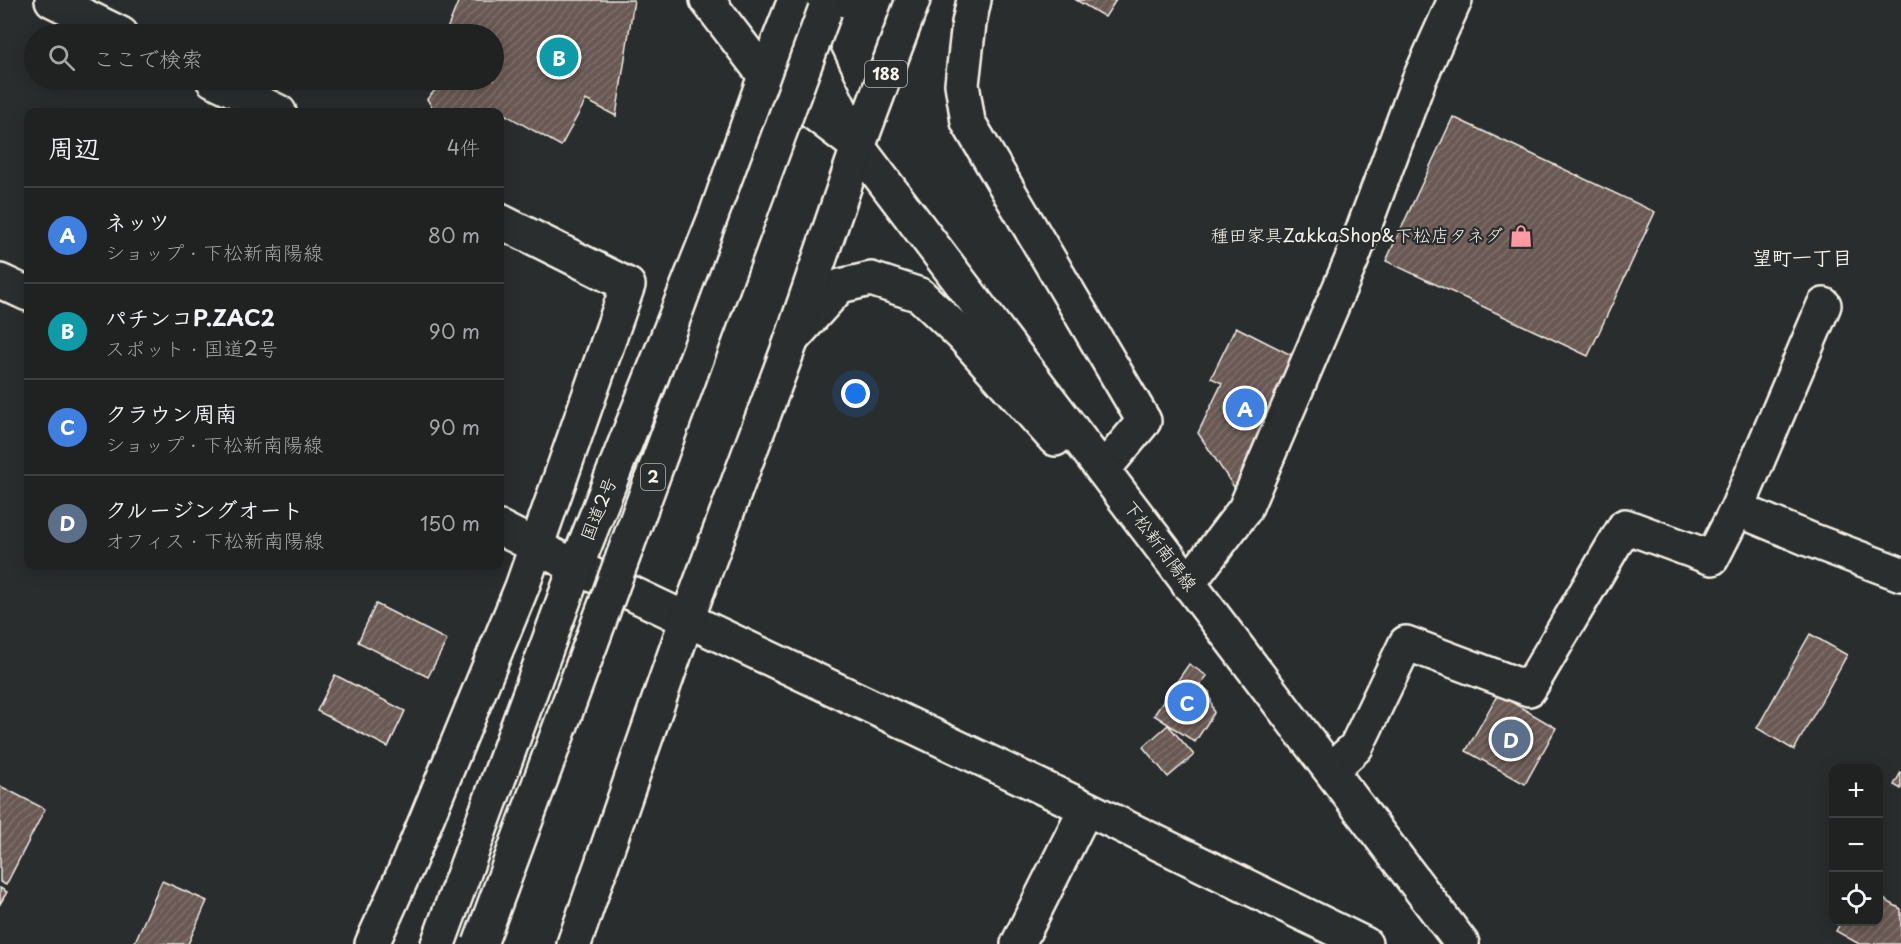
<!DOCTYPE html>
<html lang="ja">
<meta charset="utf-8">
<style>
:root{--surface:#202222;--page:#2d2f2f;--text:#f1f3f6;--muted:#a2a4a5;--line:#3d3f40;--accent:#bca0f2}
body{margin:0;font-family:"Playpen Sans","Klee One",sans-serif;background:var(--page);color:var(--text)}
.controls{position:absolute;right:18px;bottom:18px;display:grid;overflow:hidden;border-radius:12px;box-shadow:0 3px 15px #0003}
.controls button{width:54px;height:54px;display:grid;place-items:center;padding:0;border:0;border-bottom:2px solid var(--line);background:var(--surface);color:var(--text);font:30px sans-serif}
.you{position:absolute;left:856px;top:394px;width:21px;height:21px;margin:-15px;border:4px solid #fff;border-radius:50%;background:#1a73e8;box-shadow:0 0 0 9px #1a73e833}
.badge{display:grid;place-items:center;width:39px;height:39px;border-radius:50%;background:var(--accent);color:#fff;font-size:20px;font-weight:700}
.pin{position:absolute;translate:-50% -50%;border:3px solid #fff;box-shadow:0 2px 6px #0006}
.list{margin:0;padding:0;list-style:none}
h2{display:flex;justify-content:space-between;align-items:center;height:78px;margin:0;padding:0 24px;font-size:26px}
h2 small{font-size:20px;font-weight:400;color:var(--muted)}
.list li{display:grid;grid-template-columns:39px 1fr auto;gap:18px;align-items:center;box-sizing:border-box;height:96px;padding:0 24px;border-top:2px solid var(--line)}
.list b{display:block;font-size:22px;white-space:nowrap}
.list p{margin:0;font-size:20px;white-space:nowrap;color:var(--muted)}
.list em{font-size:20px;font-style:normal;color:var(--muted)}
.icon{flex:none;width:33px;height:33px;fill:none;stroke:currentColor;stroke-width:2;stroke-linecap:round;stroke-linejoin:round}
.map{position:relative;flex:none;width:1901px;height:944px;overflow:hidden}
.search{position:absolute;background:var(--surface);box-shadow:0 3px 15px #0003;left:24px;top:24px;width:480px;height:66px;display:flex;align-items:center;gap:15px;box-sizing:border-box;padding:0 21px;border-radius:33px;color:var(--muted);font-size:22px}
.panel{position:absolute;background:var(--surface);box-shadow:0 3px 15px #0003;left:24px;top:108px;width:480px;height:462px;border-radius:12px}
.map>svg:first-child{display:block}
.building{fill:url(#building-hatch);stroke:#f4f1e8;stroke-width:1.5}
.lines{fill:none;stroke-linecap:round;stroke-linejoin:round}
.street-casing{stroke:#f4f1e8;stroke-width:38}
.secondary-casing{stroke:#f4f1e8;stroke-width:38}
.highway-casing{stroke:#f4f1e8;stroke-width:38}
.street{stroke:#2a2d2e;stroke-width:33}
.secondary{stroke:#2a2d2e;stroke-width:33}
.highway{stroke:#2a2d2e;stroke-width:33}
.highway-bridge-casing{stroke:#f4f1e8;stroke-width:38;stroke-linecap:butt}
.highway-bridge{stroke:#2a2d2e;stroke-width:33}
.labels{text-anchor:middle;stroke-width:4.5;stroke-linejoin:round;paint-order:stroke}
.shield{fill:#2a2d2e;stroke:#b7b6b0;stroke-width:1.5}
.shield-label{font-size:16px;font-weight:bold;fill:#f4f1e8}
.poi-label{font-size:18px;fill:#f4f1e8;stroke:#2a2d2e;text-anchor:end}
.street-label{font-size:18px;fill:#f4f1e8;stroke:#2a2d2e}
.neighbourhood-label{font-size:20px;font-weight:bold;fill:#f4f1e8;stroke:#2a2d2e}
</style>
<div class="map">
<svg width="1901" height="944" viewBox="0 0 1901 944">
<defs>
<pattern id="building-hatch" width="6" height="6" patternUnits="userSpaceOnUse" patternTransform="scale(1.5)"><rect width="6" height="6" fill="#695853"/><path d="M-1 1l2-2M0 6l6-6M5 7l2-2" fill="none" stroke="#7f706c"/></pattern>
</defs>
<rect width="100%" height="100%" fill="#2a2d2e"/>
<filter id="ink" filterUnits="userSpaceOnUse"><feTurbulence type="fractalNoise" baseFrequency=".0167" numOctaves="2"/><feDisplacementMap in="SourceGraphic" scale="12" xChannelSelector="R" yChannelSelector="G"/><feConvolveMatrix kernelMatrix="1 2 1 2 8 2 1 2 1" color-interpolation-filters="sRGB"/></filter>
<g filter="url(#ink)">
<path class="building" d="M459 0H634L616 116 586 100 561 146 497 110 494 112H435L427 99 438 87 426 82 427 80H494V34H445Z
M1076 0H1116L1105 17Z
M1453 117 1655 212 1588 356 1386 261Z
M1236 327 1303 361 1238 493 1198 433 1222 383 1211 378Z
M376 604 447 640 428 677 358 642Z
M1810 634 1847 655 1794 750 1757 728Z
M1189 664 1207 676 1200 685 1209 692 1214 713 1195 742 1154 715Z
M335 675 405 711 388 747 317 711Z
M1498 694 1556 728 1525 784 1466 751Z
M1168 725 1194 755 1168 777 1143 747Z
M1901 772V789L1894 785Z
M0 786 45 809 6 885 0 882Z
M162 881 207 901 188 944H134Z
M0 888 7 892 0 904Z
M1878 896 1901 909V944H1859L1836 931 1841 922H1878Z"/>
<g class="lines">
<g class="street-casing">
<path id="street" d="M52 0 121 34
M974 0 969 23 962 84 968 122 1144 421 1103 470
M213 80 279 112
M0 281 28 294
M1737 509 1811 540 1901 574
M500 528 576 567 1086 808 1365 944
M1188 584 1245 509 1352 259 1419 80 1455 0
M1331 770 1356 747 1406 643 1529 689 1625 526 1712 558 1737 509 1824 305
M372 944 408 864 522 587 628 285 500 221
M1018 944 1086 808"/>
</g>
<g class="secondary-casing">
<path id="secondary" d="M858 147 1462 944
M792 339 840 286 871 279 920 295 962 335 1055 439"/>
</g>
<g class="highway-casing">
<path id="highway" d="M707 0 765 76 858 147
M802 30 855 140
M438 944 576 567 716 215 765 76 795 0
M574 944 687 619 792 339 858 147 913 0"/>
</g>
<use href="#street" class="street"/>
<use href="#secondary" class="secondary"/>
<use href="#highway" class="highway"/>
<g class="highway-bridge-casing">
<path id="highway-bridge" d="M480 944 825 10"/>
</g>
<use href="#highway-bridge" class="highway-bridge"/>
</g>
</g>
<defs>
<g id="shop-bare" transform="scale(1.8)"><path d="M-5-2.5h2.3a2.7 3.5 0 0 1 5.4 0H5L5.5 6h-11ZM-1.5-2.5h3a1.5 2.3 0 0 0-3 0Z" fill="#ff9aa2" stroke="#2a2d2e" stroke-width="2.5" paint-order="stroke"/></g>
</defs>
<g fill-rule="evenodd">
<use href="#shop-bare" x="1521" y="236"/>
</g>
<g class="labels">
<g class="shield">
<rect x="865" y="61" width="42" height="26" rx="4.5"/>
<rect x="641" y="464" width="24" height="26" rx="4.5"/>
</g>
<g class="shield-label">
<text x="886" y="80">188</text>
<text x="653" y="483">2</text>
</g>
<g class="poi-label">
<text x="1503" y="242">種田家具ZakkaShop&amp;下松店タネダ</text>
</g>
<g class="street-label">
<text transform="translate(599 509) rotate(-68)" y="6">国道2号</text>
<text transform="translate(1160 546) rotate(53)" y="6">下松新南陽線</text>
</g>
<g class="neighbourhood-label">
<text x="1802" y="265">望町一丁目</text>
</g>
</g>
</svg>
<div class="controls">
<button>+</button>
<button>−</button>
<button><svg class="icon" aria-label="locate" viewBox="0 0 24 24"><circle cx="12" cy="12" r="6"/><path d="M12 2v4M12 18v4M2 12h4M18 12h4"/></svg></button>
</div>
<div class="you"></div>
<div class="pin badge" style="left:1245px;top:408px;background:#3f7fe0">A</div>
<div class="pin badge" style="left:559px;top:57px;background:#0f9aa8">B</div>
<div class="pin badge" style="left:1187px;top:702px;background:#3f7fe0">C</div>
<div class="pin badge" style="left:1511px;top:739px;background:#5c6f8a">D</div>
<div class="search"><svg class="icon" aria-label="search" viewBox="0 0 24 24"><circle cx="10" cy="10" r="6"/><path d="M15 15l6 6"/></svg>ここで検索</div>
<section class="panel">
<h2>周辺<small>4件</small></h2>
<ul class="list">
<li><span class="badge" style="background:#3f7fe0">A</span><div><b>ネッツ</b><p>ショップ · 下松新南陽線</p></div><em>80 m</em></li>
<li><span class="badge" style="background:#0f9aa8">B</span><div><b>パチンコP.ZAC2</b><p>スポット · 国道2号</p></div><em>90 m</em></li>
<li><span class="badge" style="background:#3f7fe0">C</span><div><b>クラウン周南</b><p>ショップ · 下松新南陽線</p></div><em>90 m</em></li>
<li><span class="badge" style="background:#5c6f8a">D</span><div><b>クルージングオート</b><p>オフィス · 下松新南陽線</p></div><em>150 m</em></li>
</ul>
</section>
</div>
